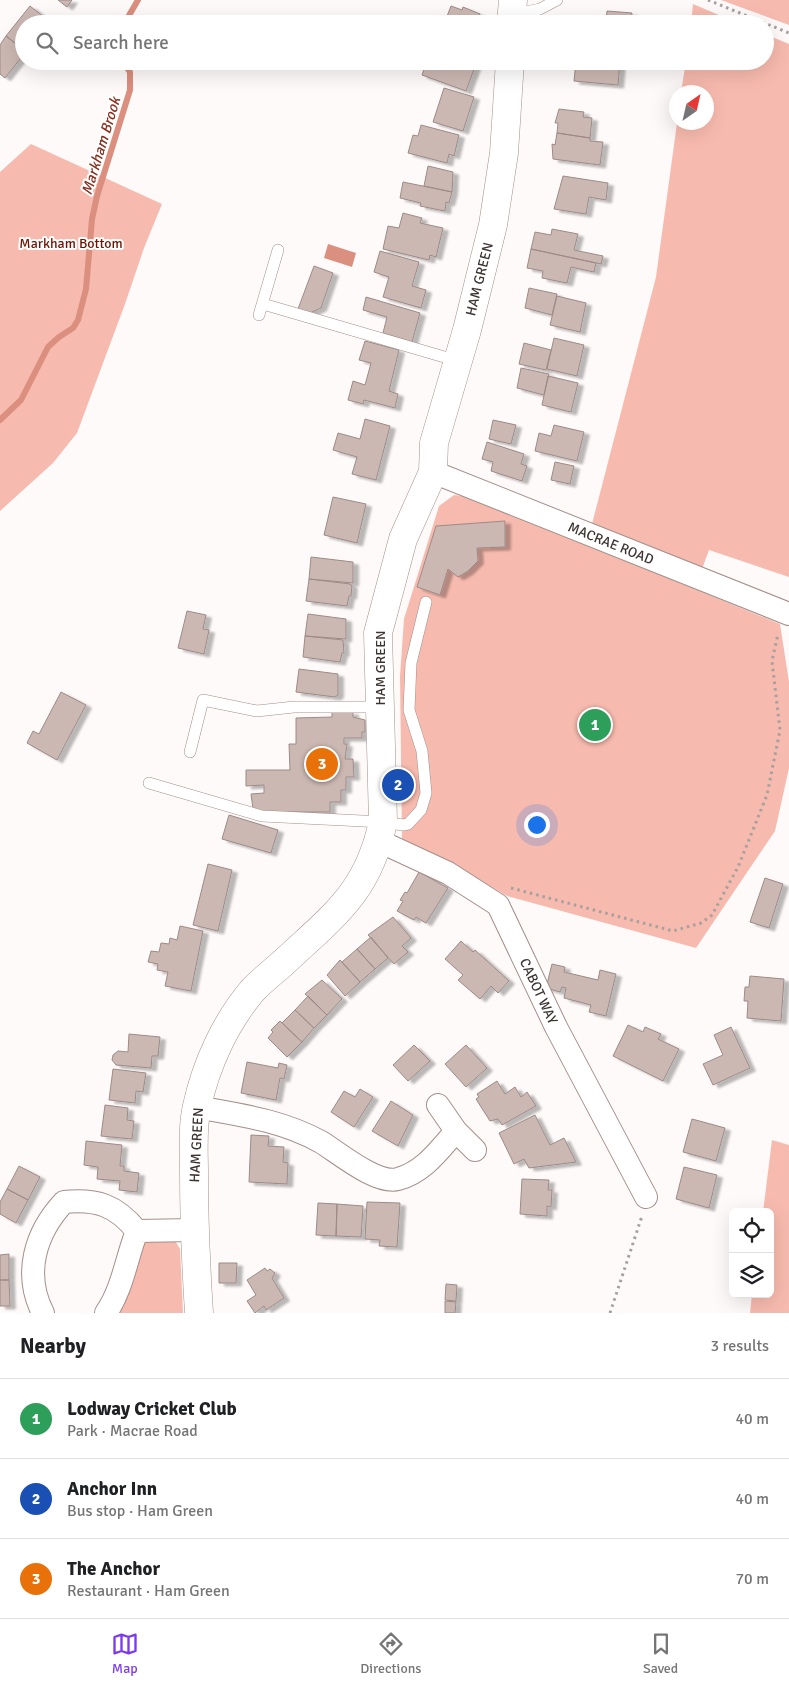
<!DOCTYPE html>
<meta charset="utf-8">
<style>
:root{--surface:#fff;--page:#f6f6f6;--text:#202124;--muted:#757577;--line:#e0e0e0;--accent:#7c3aed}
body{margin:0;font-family:Signika,sans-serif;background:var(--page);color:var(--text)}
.controls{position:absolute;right:15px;bottom:15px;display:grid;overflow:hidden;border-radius:8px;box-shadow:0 5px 20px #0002}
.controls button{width:45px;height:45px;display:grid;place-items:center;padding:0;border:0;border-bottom:1px solid var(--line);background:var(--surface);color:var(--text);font:25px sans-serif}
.compass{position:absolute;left:669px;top:85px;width:45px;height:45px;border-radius:50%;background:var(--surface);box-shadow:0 5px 20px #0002;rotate:34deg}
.you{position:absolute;left:536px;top:824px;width:18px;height:18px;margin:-12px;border:4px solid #fff;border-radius:50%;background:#1a73e8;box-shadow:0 0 0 8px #1a73e833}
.badge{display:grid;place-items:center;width:32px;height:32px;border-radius:50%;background:var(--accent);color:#fff;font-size:16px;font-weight:700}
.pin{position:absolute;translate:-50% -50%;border:2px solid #fff;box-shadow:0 1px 5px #0006}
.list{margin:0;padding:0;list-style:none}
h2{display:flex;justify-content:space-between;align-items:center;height:65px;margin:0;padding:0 20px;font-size:21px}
h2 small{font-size:16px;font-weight:400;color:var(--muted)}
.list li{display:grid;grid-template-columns:32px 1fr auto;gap:15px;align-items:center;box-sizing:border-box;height:80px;padding:0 20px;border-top:1px solid var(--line)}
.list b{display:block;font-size:19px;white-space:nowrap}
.list p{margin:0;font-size:16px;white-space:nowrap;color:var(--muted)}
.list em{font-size:16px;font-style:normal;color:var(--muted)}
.icon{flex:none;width:28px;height:28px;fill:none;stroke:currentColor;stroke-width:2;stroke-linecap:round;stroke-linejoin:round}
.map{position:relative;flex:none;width:789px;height:1313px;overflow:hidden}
.search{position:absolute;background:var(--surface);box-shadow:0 5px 20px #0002;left:15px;right:15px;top:15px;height:55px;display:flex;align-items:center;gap:12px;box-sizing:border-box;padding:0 18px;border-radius:28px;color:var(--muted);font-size:19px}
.sheet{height:305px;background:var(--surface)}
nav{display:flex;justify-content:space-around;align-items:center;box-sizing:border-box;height:70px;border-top:1px solid var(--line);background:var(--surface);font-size:14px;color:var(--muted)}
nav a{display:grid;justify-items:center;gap:2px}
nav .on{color:var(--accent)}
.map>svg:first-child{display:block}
.green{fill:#f7baae}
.water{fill:#db8f7f}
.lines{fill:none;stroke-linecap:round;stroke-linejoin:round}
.stream{stroke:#db8f7f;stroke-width:6}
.building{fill:#ccb8b3;stroke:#9d8a86;filter:url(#shadow)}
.service-casing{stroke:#a38f8b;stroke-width:12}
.minor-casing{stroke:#a38f8b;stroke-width:24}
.tertiary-casing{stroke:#a38f8b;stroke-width:29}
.path{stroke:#a6a09e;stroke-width:3;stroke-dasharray:2.5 4;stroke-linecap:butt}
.service{stroke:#fff;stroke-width:11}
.minor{stroke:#fff;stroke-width:22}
.tertiary{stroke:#fff;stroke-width:28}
.labels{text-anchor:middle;stroke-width:4;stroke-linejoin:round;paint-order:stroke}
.park-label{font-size:14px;fill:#6e1405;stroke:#fff}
.street-label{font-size:14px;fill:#3c3432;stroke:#fff}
.water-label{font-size:15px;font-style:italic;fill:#872e1e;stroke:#fff}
</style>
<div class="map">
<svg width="789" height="1313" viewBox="0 0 789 1313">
<defs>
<filter id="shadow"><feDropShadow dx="5.5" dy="3" stdDeviation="1" flood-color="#0004"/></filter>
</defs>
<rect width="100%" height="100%" fill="#fefaf9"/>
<path class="green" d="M721 0H789V25Z
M693 4 740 24H691Z
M765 34 789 44V577L709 550 702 569 592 524 656 277 677 123 706 122V92H681L686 61H765Z
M31 144 162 204 144 248 125 304 77 433 53 463 0 511V172Z
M454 495 471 497 780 624 789 682V768L775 831 696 948 507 896 460 868 402 839 400 676 404 619 439 506Z
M772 1140 789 1145V1313H750L752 1294H770V1212H763Z
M147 1236 174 1239 180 1249 183 1313H117L131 1289 134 1256Z"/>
<path class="water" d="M328 244 356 253 352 267 324 258Z"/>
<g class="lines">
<path class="stream" d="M124 24 138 0
M0 420 21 400 48 347 59 337 73 328 78 320 86 289 92 219 97 196 130 90V72L122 61"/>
</g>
<path class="building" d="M58 0H72L67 7Z
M30 6 53 24H24V50L6 36Z
M451 6 462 10 463 7 480 14 476 24H444Z
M607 11 632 13 631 24H572V19L606 21Z
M6 36 24 50V54L5 78 0 74V45Z
M427 61H477L466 91 422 75Z
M576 61H620L618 85 574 81Z
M444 88 474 97 463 131 433 122Z
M559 109 584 112 583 117 592 118 590 138 557 133 558 123H555Z
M421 125 459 135 454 156 449 154 447 163 408 153 413 135 418 136Z
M557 133 590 138V141L603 142 600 165 553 159 552 144 555 145Z
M428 166 453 172 452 192 424 186Z
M563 176 608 183 606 200 589 197 586 214 554 209Z
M403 182 452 192 449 203 446 202 445 211 420 206 421 203 400 198Z
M403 213 422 218 420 223 443 228 436 257 430 255 429 260 383 249 388 226 399 228Z
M552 229 578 234 574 250 603 256 601 264 531 249 535 232 551 235Z
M531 249 596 263 594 272 571 267 567 283 542 278 543 271 527 268Z
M380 251 419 262 412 286 426 290 421 308 383 297 389 277 374 272Z
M314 266 333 273 321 308 310 313 298 309Z
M529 288 557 294 552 315 525 308Z
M557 296 586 303 580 332 550 325Z
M366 297 420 313 412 342 383 333 387 317 363 310Z
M554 338 584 345 577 376 547 369Z
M365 341 399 350 389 391 398 394 395 408 364 400 363 404 348 400 353 381 365 385 371 363 359 360Z
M524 343 551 350 546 370 519 364Z
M521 368 549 374 544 395 517 388Z
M548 376 578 383 571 412 542 405Z
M365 419 390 426 376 480 352 474 357 457 333 450 338 433 360 439Z
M493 420 516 425 511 444 489 439Z
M554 425 584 432 577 461 535 451 539 433 551 436Z
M487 442 524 454 521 464 527 466 522 481 491 471 493 462 482 459Z
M555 462 574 466 570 484 551 480Z
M333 497 366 504 357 543 324 535Z
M505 521V547L477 548 478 561 468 571 458 577 448 569 440 595 417 587 436 526Z
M311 557 353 562V583L309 579Z
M309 579 350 584 352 586 351 596H349L347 606 306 601Z
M187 611 206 615 203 629 209 630 204 654 178 648Z
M308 614 346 619V639L305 636Z
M305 636 343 640 344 653H342L340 662 303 657Z
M299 669 338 674V695L335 697 296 692Z
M61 692 86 705 57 760 27 743 33 731 39 734Z
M332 712H353V717L365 720V732H362V738H344V744H347L345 759H353L354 777H346V790H341V802H330V812H260L253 809 251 794 264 793V785L246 786V770H290L289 744H296V718L332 717Z
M229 815 278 830 271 853 222 839Z
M208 864 232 870 218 931 193 925Z
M419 872 448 888 426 923 416 917 414 920 397 911 403 901 400 900 405 892 407 893Z
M765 878 783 884 769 928 750 922Z
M393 917 411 938 402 946 408 952 394 964 368 935Z
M180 926 203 931 191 991 165 986 168 972 157 970 158 964 148 962 151 951 159 952 161 943 169 944 170 938 177 940Z
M371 937 388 958 375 969 357 949Z
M461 941 473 952 475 950 509 981 498 993 491 986 480 999 458 980 463 975 445 959Z
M357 949 375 969 360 982 342 962Z
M340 960 360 982 345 996 327 975Z
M552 964 565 967 564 972 598 980 600 970 616 974 606 1016 589 1012 591 1005 564 998 566 988 562 987 560 992 546 988Z
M750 976 784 979 781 1021 747 1018 748 1001H744L745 987H749Z
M322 980 342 999 327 1015 305 994Z
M308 996 327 1015 314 1028 295 1010Z
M295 1010 314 1028 302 1042 282 1023Z
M280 1021 302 1042 287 1057 268 1038 273 1032 271 1030Z
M628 1025 643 1032 645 1027 661 1034 658 1039 679 1049 663 1081 613 1056Z
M731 1027 750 1068 713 1085 703 1064 723 1055 714 1035Z
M129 1034 160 1037 158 1056H152L151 1068 116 1065 112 1060 113 1055 118 1051 128 1052Z
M414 1045 430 1061 408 1081 393 1065Z
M466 1045 487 1068 466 1087 445 1064Z
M247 1062 278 1068 279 1063 287 1065 284 1079 280 1078 276 1100 241 1093Z
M113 1069 146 1073 143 1092 136 1091 135 1103 109 1100Z
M497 1081 505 1094 515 1087 521 1097 527 1092 536 1106 502 1125 498 1119 490 1121 476 1099 479 1097 477 1094Z
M360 1089 373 1097 354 1127 331 1112 344 1091 355 1097Z
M391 1101 413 1115 398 1146 372 1131Z
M105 1105 128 1108 127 1120 134 1121 132 1139 101 1136Z
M535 1115 550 1145 564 1138 576 1162 529 1168 524 1159 514 1164 499 1133Z
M692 1119 725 1128 716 1161 683 1152Z
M251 1135 269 1136 268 1146 284 1147 283 1162 288 1163 287 1184 249 1182Z
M86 1141 122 1145 120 1166H124V1171L139 1173 137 1192 119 1190 120 1181 97 1179 98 1167 84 1165Z
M19 1166 40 1177 28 1200 7 1189Z
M684 1167 717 1175 709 1208 676 1199Z
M522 1179 549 1180 548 1190H552L551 1207 547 1206V1216L520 1214Z
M7 1189 28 1200 16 1223 0 1214V1202Z
M367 1202 400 1203 397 1247 379 1246 380 1240 365 1239Z
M318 1203 337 1204 336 1236 316 1235Z
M337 1204 363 1206 361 1237 336 1236Z
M9 1254V1280H0V1255Z
M219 1263H237L236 1283H219Z
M265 1268 267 1271 270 1269 275 1273 272 1278 284 1298 266 1310 264 1306 255 1313 247 1301 256 1295 247 1280Z
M0 1280H9L10 1306H0Z
M446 1284 457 1285 456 1301 445 1300Z
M445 1301 456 1302 455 1313H445Z"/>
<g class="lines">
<g class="service-casing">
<path id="service" d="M512 15 540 9 557 0
M263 304 458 361
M259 315 278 250
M190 752 203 700 257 711 294 707H380
M149 783 262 816 383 822 403 825 408 824 421 810 426 793 422 751 409 710 411 663 426 602"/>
</g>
<g class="minor-casing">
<path id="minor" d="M433 472 789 614
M379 841 448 873 498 905 556 1027 646 1197
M438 1105 456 1131 475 1150
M196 1107C240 1115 281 1120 321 1142 339 1153 377 1185 398 1179 424 1172 439 1150 456 1131
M137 1231 194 1230
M43 1313C23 1274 35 1233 64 1202 97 1199 116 1205 137 1231
M106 1313C123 1288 126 1259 137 1231"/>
</g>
<g class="tertiary-casing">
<path id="tertiary" d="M511 24 513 0
M199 1313C196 1266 194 1220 194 1173 194 1151 192 1127 197 1106 206 1065 225 1023 252 991 261 981 273 972 283 963 333 916 368 893 383 822L378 633 403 539 433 472 434 443 467 330 493 225 504 153 510 61"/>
</g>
<path class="path" d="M708 0 789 33
M511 888 673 931 701 923 712 915 738 867 767 795 780 730 772 661 778 634
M610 1313 642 1216"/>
<use href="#service" class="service"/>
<use href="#minor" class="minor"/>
<use href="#tertiary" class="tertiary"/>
</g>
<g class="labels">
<g class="park-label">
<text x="71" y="248">Markham Bottom</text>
</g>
<g class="street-label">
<text transform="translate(479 279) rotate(-76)" y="5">HAM GREEN</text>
<text transform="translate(611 543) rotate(22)" y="5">MACRAE ROAD</text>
<text transform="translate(380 668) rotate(-90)" y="5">HAM GREEN</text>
<text transform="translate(539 991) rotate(65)" y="5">CABOT WAY</text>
<text transform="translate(196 1145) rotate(-87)" y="5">HAM GREEN</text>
</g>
<g class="water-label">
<text transform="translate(101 146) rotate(-73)" y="5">Markham Brook</text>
</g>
</g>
</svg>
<div class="controls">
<button><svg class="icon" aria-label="locate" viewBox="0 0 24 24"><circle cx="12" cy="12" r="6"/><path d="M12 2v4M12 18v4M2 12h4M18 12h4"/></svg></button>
<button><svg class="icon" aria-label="layers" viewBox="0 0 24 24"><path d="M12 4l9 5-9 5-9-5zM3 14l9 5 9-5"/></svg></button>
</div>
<svg class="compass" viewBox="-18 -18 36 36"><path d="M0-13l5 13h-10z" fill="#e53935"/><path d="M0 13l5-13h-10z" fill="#757577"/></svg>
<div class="you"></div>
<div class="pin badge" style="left:595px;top:725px;background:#2e9e5b">1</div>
<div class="pin badge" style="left:398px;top:785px;background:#1a4fb4">2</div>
<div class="pin badge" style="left:322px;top:764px;background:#e8710a">3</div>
<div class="search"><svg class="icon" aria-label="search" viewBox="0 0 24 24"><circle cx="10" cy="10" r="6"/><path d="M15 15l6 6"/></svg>Search here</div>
</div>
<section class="sheet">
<h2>Nearby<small>3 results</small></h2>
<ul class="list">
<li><span class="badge" style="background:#2e9e5b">1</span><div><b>Lodway Cricket Club</b><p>Park · Macrae Road</p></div><em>40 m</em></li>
<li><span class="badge" style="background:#1a4fb4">2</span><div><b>Anchor Inn</b><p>Bus stop · Ham Green</p></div><em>40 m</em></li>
<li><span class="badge" style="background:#e8710a">3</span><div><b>The Anchor</b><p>Restaurant · Ham Green</p></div><em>70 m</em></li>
</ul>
</section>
<nav>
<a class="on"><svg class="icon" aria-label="map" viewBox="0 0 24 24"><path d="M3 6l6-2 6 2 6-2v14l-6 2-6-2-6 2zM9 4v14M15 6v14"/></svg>Map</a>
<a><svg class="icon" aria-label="directions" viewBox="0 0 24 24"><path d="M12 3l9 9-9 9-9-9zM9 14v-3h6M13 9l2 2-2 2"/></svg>Directions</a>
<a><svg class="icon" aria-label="saved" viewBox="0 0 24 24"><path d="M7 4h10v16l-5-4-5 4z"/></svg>Saved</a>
</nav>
